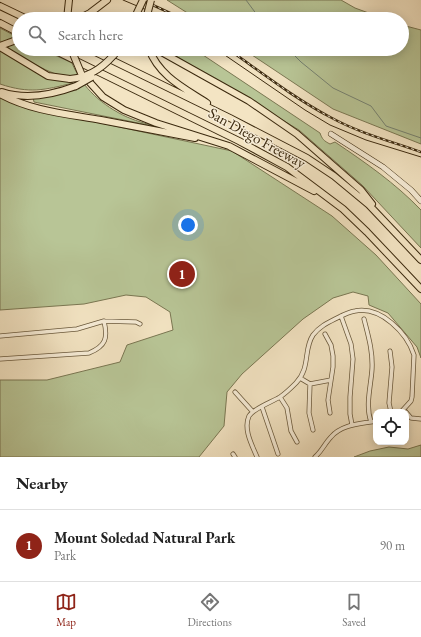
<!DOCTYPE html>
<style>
:root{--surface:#fff;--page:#f2f2f2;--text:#222;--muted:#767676;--line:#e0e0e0;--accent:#8f2418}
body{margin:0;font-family:"EB Garamond",serif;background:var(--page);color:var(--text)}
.controls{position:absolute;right:12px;bottom:12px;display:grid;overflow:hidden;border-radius:8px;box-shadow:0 2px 10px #0003}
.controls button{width:36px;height:36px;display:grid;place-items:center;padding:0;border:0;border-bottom:1px solid var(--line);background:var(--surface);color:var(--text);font:20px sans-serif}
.you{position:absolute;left:188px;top:225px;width:14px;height:14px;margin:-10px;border:3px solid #fff;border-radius:50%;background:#1a73e8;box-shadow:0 0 0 6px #1a73e833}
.badge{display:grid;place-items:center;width:26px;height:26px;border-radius:50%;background:var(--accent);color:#fff;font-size:13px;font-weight:700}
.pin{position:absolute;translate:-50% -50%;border:2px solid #fff;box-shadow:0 1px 4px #0006}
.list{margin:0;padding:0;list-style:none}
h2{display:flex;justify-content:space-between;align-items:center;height:52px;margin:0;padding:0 16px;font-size:17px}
h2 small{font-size:13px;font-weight:400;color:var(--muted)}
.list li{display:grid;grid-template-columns:26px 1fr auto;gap:12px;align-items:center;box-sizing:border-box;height:72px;padding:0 16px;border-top:1px solid var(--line)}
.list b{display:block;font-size:15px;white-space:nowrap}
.list p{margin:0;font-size:13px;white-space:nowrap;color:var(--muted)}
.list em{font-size:13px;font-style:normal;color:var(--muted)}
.icon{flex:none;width:22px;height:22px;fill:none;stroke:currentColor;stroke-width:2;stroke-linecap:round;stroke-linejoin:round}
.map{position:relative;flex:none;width:421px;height:457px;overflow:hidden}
.search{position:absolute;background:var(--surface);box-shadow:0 2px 10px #0003;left:12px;right:12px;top:12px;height:44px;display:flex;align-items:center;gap:10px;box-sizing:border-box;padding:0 14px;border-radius:22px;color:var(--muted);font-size:15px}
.sheet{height:124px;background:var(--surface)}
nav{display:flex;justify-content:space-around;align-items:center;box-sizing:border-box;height:56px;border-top:1px solid var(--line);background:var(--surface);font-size:11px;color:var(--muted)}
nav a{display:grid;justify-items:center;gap:2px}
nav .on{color:var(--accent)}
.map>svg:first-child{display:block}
.green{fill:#b8c596;stroke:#7a7752}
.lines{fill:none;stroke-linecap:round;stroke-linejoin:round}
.stream{stroke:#758272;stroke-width:1}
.street-casing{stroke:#69583b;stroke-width:5}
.secondary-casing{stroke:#3b290e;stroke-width:6}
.highway-casing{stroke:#3b290e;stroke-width:8}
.street{stroke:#f7edd8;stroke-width:3.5}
.secondary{stroke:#f7edd8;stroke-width:5}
.highway{stroke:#f3e4c3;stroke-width:6}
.tram{stroke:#3b290e;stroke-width:1}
.rail-casing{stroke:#3b290e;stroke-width:2.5}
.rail{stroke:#f7edd8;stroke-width:1;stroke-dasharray:3;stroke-linecap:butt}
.highway-bridge-casing{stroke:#3b290e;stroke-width:8;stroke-linecap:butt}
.highway-bridge{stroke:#f3e4c3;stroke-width:6}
.labels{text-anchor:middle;stroke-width:3;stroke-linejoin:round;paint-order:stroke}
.street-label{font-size:15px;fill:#3b290e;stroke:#f7edd8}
</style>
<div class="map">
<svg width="421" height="457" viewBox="0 0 421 457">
<rect width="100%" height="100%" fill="#f3e4c3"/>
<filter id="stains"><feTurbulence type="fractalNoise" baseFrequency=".005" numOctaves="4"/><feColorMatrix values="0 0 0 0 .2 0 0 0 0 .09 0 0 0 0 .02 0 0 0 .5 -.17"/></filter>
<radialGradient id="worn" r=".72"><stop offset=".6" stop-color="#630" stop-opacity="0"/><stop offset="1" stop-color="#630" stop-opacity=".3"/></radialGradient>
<path class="green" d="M167 0H341L355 8 385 19H197Z
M402 25 421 30V144L333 109 243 49H402Z
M0 28 19 38V49H42L72 63C82 88 103 106 127 117 138 122 151 125 163 128L34 102 33 98 77 90 73 83C44 90 30 94 0 84V50L41 74 62 76C39 69 20 56 0 44Z
M164 49H194L320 133C322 139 324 141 330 144L335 142C366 163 395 183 421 210V248L362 185 299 130Z
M0 95 30 108 232 151 332 216 376 255 421 304V358L417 347 388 313 369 305 368 296 353 292 333 298 303 319 242 374 227 392 224 426 199 457H0V380H47L120 362 127 345 173 330 170 312 146 297 126 295 84 304 0 310Z
M421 445V457H354L370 451 389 447 408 449Z"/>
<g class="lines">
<path class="stream" d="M246 0 260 19
M288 49 301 62 333 88 371 106 386 126 421 138"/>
<g class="street-casing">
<path id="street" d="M341 316 351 344 353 359 350 397V414L352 425
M364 319C368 335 373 351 372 369 371 386 365 405 371 422
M325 334 331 345 333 356V367L328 400 330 413
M0 336 77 329 104 321 136 322 140 324
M390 351 392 367 389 403 391 412
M0 359 89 353C106 346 108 338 104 321
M300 378 310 384 331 380
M310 384 309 413 313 430
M235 392 253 412
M280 397 287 408 291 431 297 442
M262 407 278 454
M406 412 411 418 421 419
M233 454 235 457
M257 457C252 445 243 429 249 416 254 408 272 402 280 397 286 393 291 388 296 383 311 367 303 350 313 335 319 327 327 323 335 319 341 316 348 312 355 311 381 306 407 333 414 355L412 397 411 401 401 412
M315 457C322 451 325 443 331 437 342 424 361 424 376 421"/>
</g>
<g class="secondary-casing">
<path id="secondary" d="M331 134 383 167 411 190 421 201"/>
</g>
<g class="highway-casing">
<path id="highway" d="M0 6 27 19
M67 19 69 0
M78 19 90 13 107 0
M0 23 19 33
M0 46 19 39
M0 47 48 76 70 79
M52 49 239 141 287 167 343 209 367 232 421 289
M89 49 230 118 307 158 334 176 369 205 421 260
M149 49C159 76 184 88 207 103
M156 49 249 101 297 134 361 190 372 204
M84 76 103 97 124 110 156 123 229 146 314 191
M2 92C26 100 52 95 76 86
M0 94C31 111 67 114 101 120 132 126 164 132 195 138"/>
</g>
<use href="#street" class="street"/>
<use href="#secondary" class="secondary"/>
<use href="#highway" class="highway"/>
<path class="tram" d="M123 0 168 19
M216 49 305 110 330 125 366 140 421 157"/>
<g class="rail-casing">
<path id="rail" d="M142 0 183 19
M228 49C261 72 294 98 330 117 359 133 390 141 421 152"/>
</g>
<use href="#rail" class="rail"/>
<g class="highway-bridge-casing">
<path id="highway-bridge" d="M135 17 143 0
M146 19 151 0
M71 49 81 73
M70 79C92 77 106 65 119 49
M76 86 92 77"/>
</g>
<use href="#highway-bridge" class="highway-bridge"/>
</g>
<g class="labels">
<g class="street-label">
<text transform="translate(257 138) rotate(29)" y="5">San Diego Freeway</text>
</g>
</g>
<rect width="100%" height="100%" filter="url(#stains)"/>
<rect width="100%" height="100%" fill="url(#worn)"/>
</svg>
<div class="controls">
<button><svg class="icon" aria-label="locate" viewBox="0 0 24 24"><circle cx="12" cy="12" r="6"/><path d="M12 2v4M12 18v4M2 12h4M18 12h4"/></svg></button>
</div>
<div class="you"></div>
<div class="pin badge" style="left:182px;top:274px">1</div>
<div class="search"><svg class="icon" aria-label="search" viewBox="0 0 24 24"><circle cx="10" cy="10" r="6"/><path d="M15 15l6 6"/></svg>Search here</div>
</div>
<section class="sheet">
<h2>Nearby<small></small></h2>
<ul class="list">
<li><span class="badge">1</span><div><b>Mount Soledad Natural Park</b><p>Park</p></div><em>90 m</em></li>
</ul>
</section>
<nav>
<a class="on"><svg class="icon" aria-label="map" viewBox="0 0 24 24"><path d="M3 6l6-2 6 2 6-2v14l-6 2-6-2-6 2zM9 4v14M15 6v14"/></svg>Map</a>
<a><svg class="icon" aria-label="directions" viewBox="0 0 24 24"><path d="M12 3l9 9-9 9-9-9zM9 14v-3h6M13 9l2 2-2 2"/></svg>Directions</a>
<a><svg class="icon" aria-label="saved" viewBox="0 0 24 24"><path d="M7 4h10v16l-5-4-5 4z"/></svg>Saved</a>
</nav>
